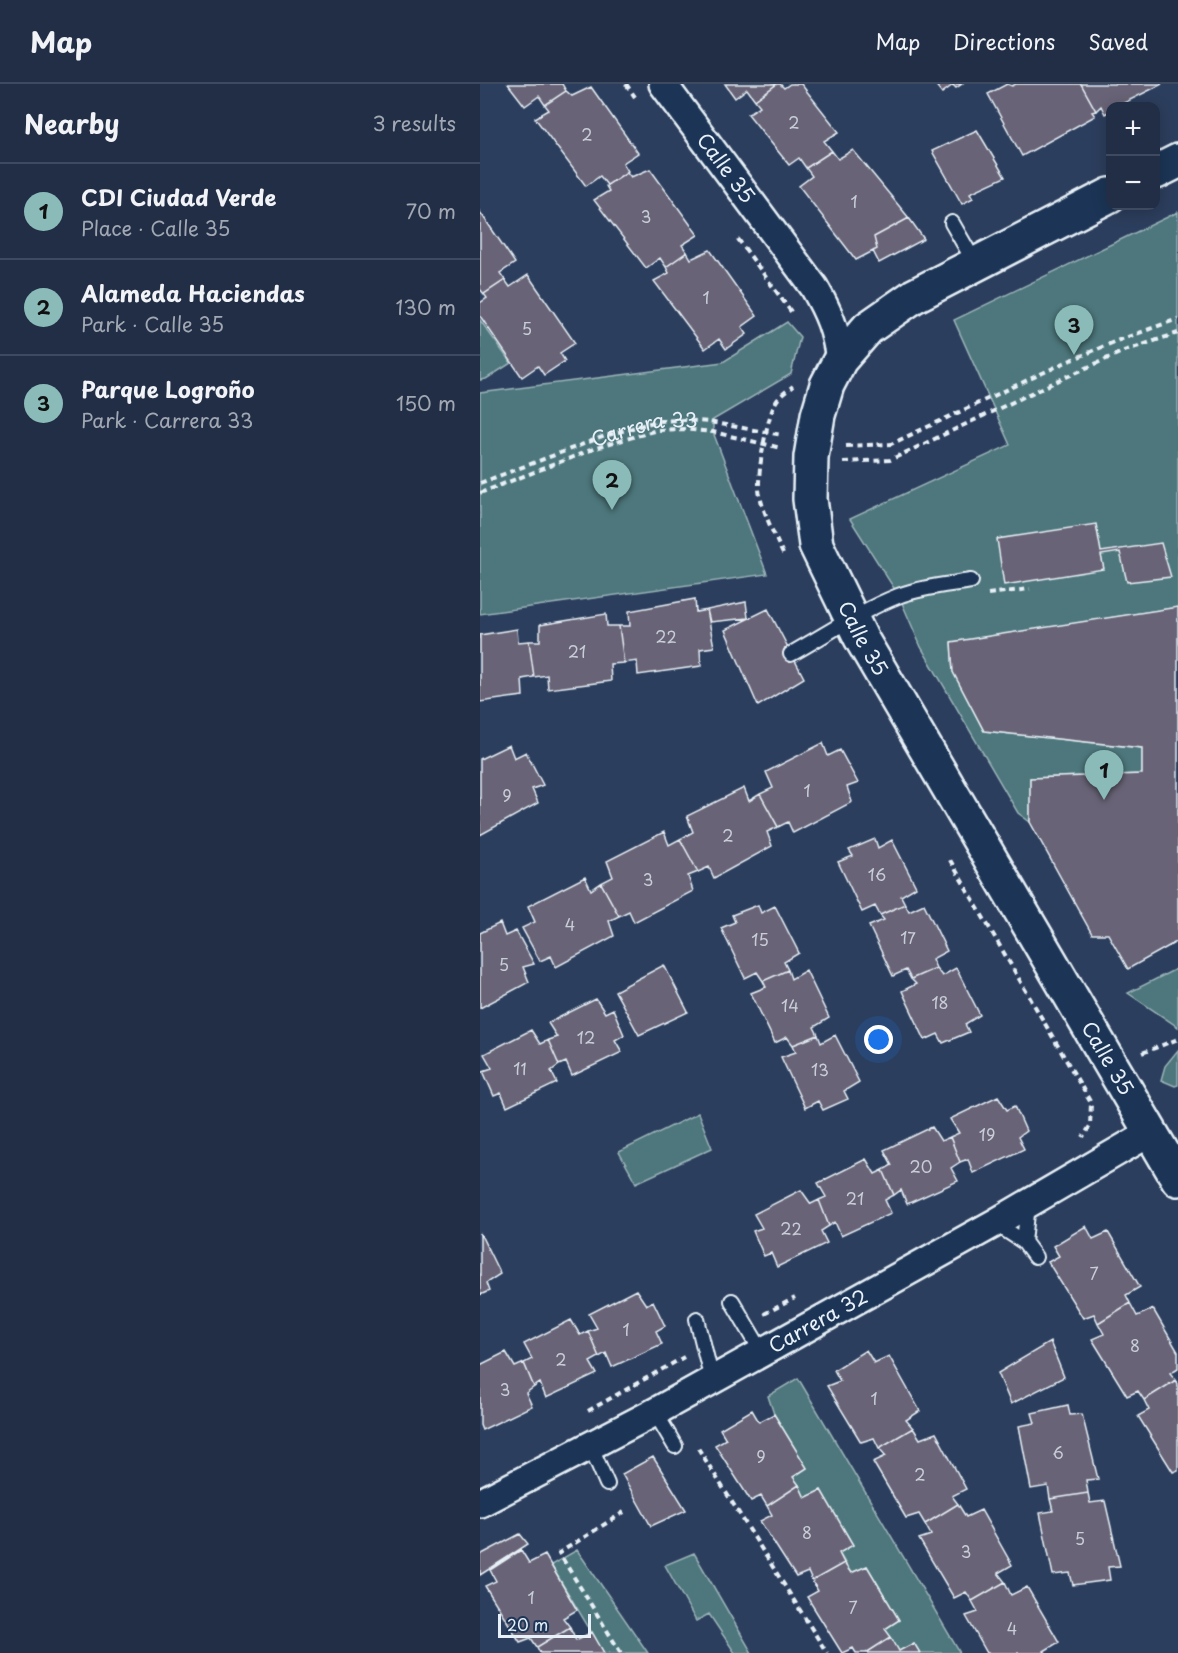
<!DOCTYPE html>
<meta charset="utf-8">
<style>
:root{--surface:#212e46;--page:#2d3a51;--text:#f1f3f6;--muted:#a2a8b3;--line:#3e4a5f;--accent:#8bbbb9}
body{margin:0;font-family:"Playpen Sans",sans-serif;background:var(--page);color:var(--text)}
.controls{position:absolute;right:18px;top:18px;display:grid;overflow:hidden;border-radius:12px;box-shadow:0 3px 15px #0003}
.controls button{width:54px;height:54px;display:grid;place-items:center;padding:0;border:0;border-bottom:2px solid var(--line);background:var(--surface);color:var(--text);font:30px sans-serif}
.scale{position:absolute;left:18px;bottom:15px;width:93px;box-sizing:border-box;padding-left:6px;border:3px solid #e8f1f8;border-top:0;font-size:16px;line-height:21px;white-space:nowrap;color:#e8f1f8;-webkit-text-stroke:4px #1d3557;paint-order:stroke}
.you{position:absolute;left:399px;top:956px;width:21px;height:21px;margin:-15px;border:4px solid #fff;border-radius:50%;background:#1a73e8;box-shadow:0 0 0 9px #1a73e833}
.badge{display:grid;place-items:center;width:39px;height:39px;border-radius:50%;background:var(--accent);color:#111;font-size:20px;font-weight:700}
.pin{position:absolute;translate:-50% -50px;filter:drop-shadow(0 2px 3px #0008)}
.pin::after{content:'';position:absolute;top:32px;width:21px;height:18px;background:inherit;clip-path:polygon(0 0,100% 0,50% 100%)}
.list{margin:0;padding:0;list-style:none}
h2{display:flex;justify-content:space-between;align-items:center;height:78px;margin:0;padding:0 24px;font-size:26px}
h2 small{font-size:20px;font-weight:400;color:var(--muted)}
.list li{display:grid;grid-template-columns:39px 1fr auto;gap:18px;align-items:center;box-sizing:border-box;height:96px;padding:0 24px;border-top:2px solid var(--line)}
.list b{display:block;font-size:22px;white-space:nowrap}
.list p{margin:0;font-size:20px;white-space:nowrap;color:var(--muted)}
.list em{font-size:20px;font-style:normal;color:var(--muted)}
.map{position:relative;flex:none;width:698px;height:1569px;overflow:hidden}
header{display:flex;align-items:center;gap:36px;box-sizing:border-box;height:84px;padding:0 30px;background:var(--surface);border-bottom:2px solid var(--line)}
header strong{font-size:28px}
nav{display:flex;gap:33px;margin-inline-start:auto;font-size:21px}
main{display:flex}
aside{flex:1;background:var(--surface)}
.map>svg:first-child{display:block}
.green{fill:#4e777b;stroke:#9bb4ba;stroke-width:1.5}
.building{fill:#686376;stroke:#e8f1f8;stroke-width:1.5}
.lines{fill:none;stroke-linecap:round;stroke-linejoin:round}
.service-casing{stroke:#e8f1f8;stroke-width:18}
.minor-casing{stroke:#e8f1f8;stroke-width:32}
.tertiary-casing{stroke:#e8f1f8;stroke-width:38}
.path{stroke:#e8f1f8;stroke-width:4;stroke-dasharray:6 4.5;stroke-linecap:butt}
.service{stroke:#1d3557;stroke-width:14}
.minor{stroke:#1d3557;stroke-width:27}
.tertiary{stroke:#1d3557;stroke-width:33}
.labels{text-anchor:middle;stroke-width:4.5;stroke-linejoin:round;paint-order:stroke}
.number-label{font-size:16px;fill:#c8ced8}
.street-label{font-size:20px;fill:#e8f1f8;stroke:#1d3557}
</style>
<header>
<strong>Map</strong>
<nav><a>Map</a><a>Directions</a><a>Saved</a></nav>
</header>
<main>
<aside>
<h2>Nearby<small>3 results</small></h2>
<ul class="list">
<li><span class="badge">1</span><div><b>CDI Ciudad Verde</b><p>Place · Calle 35</p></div><em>70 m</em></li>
<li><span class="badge">2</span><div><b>Alameda Haciendas</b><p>Park · Calle 35</p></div><em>130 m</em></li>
<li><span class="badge">3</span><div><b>Parque Logroño</b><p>Park · Carrera 33</p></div><em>150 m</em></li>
</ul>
</aside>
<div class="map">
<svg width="698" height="1569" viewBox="0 0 698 1569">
<rect width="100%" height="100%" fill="#2c3e5d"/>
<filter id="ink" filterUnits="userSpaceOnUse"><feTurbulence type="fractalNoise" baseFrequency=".0167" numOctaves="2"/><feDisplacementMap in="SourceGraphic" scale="12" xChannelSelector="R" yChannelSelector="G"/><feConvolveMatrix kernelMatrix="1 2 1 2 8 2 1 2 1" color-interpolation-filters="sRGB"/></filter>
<g filter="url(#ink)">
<path class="green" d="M698 128V523L471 559 473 588 504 647 662 664V690L550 694V738L538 729 441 563 419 512 370 435 530 361 474 236Z
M0 236 31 279 6 295 0 296Z
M307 238 320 253 311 290 233 336V348L287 490 0 530V309L243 278Z
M698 884V943L648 909Z
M698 966V1001L695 1002 681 996 685 982Z
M218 1029 232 1064 156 1099 139 1068Z
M318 1294 480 1569H440L434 1559 419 1567 405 1545 419 1536 387 1482 371 1489 359 1469 373 1461 341 1406 325 1414 319 1401 313 1393 327 1384 294 1330 288 1312Z
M97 1466 168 1569H124L71 1481Z
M214 1469 272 1569H255L229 1530 216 1537 185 1481Z"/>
<path class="building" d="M28 0H82L86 7 65 21 59 12 45 22Z
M245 0H297L275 16 267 5 255 14Z
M297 0H300L304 4 310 0H321L359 48 344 57 352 67 326 84 319 74 309 81 268 30 280 22 275 16Z
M455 0H482L476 4 473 1 462 9Z
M527 0 532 2 536 0H601L616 27 612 28 615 32 542 72 508 10Z
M601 0H682L638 22H630V27L625 30 621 22 616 27Z
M111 3 158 69 143 79 148 87 127 101 120 92 106 102 55 34 69 26 65 21 86 7 92 12Z
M497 46 525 93 490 109 493 114 482 120 452 67Z
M373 66 429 134 394 153 397 165 376 176 319 102 332 92 326 84 352 67 358 75Z
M170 85 218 151 202 161 207 168 186 183 180 174 166 184 114 116 129 107 126 102 147 88 151 93Z
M0 128 35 179 20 189 25 196 4 210 0 205Z
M429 134 444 155 399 179 393 167 397 165 394 153Z
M230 166 277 232 262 243 267 250 246 265 239 255 225 265 174 197 189 189 186 183 207 168 211 175Z
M48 191 95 259 80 269 85 277 64 291 58 282 42 293 0 232V219L7 214 4 210 25 196 30 203Z
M616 440 621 468 681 459 691 493 647 498 640 468 621 471 624 485 524 501 517 455Z
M215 515 216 528 227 526 234 563 220 565 221 582 158 591 157 577 144 579 139 542H150L149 527Z
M266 518 268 534 230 538 227 526Z
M698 523V857L648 885 628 850H612L550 738V694L662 690V664L504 647 473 588 471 558Z
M288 525 324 594 278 622 245 546Z
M126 530 127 542H139L144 579 130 580 131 597 68 605 67 591 54 593 49 557H60V541Z
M37 545 38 558 49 557 54 593 42 595 43 612 0 618V551Z
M343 659 348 672 360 666 378 699 367 703 372 718 313 749 308 738 298 743 280 710 293 704 286 688Z
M29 661 34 674 46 668 63 701 52 705 58 719 0 751V675Z
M264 704 269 717 280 710 298 743 287 748 292 762 234 794 229 783 218 788 200 755 213 748 207 732Z
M184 748 189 761 200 755 218 788 208 792 213 807 154 838 149 827 139 832 121 799 133 793 127 777Z
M395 755 398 764 412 756 436 803 421 812 425 820 400 831 395 822 382 828 358 778 373 772 369 766Z
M105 793 111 806 121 799 139 832 129 837 134 852 76 883 71 872 60 877 42 844 55 838 48 822Z
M425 820 429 827 444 820 467 867 452 875 456 884 431 895 426 886 413 892 389 842 404 836 400 831Z
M278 821 281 829 295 822 319 869 304 878 308 886 283 897 277 888 265 894 241 844 255 838 252 831Z
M20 839 25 852 36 847 54 880 43 883 49 898 0 924V849Z
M184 881 208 928 159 951 135 907Z
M456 884 462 892 476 884 500 931 485 940 489 948 463 959 458 950 445 956 422 907 436 900 431 895Z
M308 886 311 895 326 886 349 934 334 943 338 951 313 961 307 953 295 959 271 909 286 903 283 897Z
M116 915 125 929 133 925 144 951 135 956 142 968 92 992 86 978 79 981 68 956 77 953 68 939Z
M51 946 60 960 68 956 79 981 71 987 77 999 27 1023 21 1009 14 1012 3 987 12 984 4 970Z
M338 951 341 959 355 951 379 998 364 1007 368 1015 343 1026 338 1017 325 1024 301 973 316 968 313 961Z
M518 1012 527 1026 535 1022 546 1047 538 1053 544 1065 493 1089 488 1075 480 1078 470 1053 479 1049 470 1035Z
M452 1043 461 1057 470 1053 480 1078 471 1084 478 1097 427 1120 421 1106 414 1111 403 1086 412 1081 404 1066Z
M386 1075 395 1090 403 1086 414 1111 405 1116 411 1129 361 1152 355 1138 349 1142 339 1116 346 1113 338 1099Z
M321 1106 331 1120 339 1116 349 1142 341 1147 347 1159 297 1183 291 1169 284 1172 273 1147 282 1144 274 1130Z
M606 1142 613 1155 628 1148 660 1203 646 1211 650 1219 618 1239 614 1230 603 1234 568 1178 579 1172 573 1162Z
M0 1149 20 1190 6 1199 9 1207 0 1211Z
M156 1206 166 1221 173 1217 185 1242 176 1247 182 1260 132 1283 126 1269 119 1273 108 1247 117 1244 109 1230Z
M650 1219 657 1232 673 1225 698 1268V1284L690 1289 696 1296 664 1316 658 1307 647 1312 612 1255 624 1250 618 1239Z
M91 1236 100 1251 108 1247 119 1273 110 1278 117 1290 66 1314 60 1299 54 1303 44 1279 52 1275 44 1260Z
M570 1258 584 1293 531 1320 518 1289Z
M386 1266 394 1279 409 1272 440 1327 426 1336 433 1344 399 1364 394 1354 381 1358 347 1302 360 1297 354 1286Z
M26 1268 35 1283 44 1279 54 1303 46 1309 52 1322 2 1346 0 1341V1281Z
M696 1296 698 1300V1386L693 1388 658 1332 669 1326 664 1316Z
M588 1321 590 1331 602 1330 618 1395 606 1396 608 1409 570 1415 568 1402 551 1405 539 1342 555 1339 552 1329Z
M272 1326 279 1338 294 1330 327 1384 313 1393 319 1401 287 1422 281 1412 271 1417 235 1361 246 1355 240 1345Z
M433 1344 440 1355 456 1349 486 1405 472 1412 478 1420 445 1440 439 1430 426 1434 393 1378 406 1372 399 1364Z
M173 1373 206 1426 171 1442 142 1390Z
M319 1401 325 1414 341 1406 373 1461 359 1469 364 1479 332 1497 328 1488 316 1493 280 1437 292 1431 287 1422Z
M608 1409 610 1419 625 1417 640 1482 628 1483 630 1496 593 1501 590 1489 573 1491 560 1429 573 1427 570 1415Z
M478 1420 486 1433 501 1426 532 1481 518 1489 525 1498 492 1517 486 1508 474 1514 439 1455 451 1451 445 1440Z
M40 1450 48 1460 0 1491V1471Z
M41 1466 49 1479 65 1471 97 1526 83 1534 90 1543 57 1563 51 1554 40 1558 5 1502 16 1497 10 1486Z
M364 1479 371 1489 387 1482 419 1536 405 1545 411 1553 386 1569H376L373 1564 362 1569 327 1513 338 1507 332 1497Z
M525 1498 531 1511 547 1503 579 1558 564 1567 566 1569H507L486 1532 498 1528 492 1517Z
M90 1543 96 1556 112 1548 124 1569H60L57 1563Z
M411 1553 419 1567 434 1559 440 1569H386Z"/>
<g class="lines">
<g class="service-casing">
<path id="service" d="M472 139 495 179
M311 570C347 550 380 527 418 512 441 503 467 501 491 497
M515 1139 544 1158 548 1120
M544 1158 555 1173
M252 1217 282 1268
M217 1235 232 1296
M175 1328 195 1362
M111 1363 127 1400"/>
</g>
<g class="minor-casing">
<g id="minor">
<path id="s2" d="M183 0 334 203C349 229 356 246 360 276"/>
<path id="s3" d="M0 1419 175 1328 515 1139 671 1048"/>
</g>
</g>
<g class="tertiary-casing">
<g id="tertiary">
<path d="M676 88 698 77"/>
<path id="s4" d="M630 111 434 212 388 244 360 276 347 301 338 331 331 373 330 415 336 461 381 554 698 1095"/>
</g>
</g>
<g class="path">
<path d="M146 0 155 13"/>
<path d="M258 155 312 229"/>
<path d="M366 362 411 360 584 279 639 256 698 235"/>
<path d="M363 378 410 376 575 298 644 267 698 249"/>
<path id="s1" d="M0 399 125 352 177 337 204 336 229 338 302 351"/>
<path d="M0 409 116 364 177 346 203 345 233 348 301 364"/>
<path d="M303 470C295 453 280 422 279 405 278 386 287 328 298 315 302 310 308 306 313 302"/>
<path d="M508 510 550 505"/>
<path d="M470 776 611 1019 610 1042 603 1053"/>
<path d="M662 969 698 955"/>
<path d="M284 1230 315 1214"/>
<path d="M108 1327 204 1273"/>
<path d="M218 1364 347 1569"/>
<path d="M141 1569 79 1469 144 1428"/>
</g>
<use href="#service" class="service"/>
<use href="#minor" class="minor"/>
<use href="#tertiary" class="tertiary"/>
</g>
</g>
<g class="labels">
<g class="number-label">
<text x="314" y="45">2</text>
<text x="107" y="57">2</text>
<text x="374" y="124">1</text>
<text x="166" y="139">3</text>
<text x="226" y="220">1</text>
<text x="47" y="251">5</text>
<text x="186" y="559">22</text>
<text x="97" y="574">21</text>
<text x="327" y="713">1</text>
<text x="27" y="718">9</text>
<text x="248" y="758">2</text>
<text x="397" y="797">16</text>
<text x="168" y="802">3</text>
<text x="90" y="847">4</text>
<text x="428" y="860">17</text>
<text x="280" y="862">15</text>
<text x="24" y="887">5</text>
<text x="460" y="925">18</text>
<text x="310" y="928">14</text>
<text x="106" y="960">12</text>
<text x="40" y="991">11</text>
<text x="340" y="992">13</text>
<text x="507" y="1057">19</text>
<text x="441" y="1089">20</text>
<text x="375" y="1121">21</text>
<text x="311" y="1151">22</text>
<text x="614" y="1196">7</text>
<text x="146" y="1252">1</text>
<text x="655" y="1268">8</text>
<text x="81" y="1282">2</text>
<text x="25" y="1312">3</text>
<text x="394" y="1321">1</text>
<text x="578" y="1375">6</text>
<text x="281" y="1379">9</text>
<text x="440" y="1397">2</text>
<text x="327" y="1455">8</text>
<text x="600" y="1461">5</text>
<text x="486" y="1474">3</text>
<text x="51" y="1520">1</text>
<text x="373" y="1530">7</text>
<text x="532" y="1551">4</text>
</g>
<g class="street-label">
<text dy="7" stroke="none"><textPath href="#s2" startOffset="105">Calle 35</textPath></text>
<text dy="7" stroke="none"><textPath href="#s1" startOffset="174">Carrera 33</textPath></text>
<text dy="7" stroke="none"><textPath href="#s4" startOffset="614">Calle 35</textPath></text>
<text dy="7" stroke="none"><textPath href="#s4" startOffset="1100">Calle 35</textPath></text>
<text dy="7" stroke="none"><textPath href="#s3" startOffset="384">Carrera 32</textPath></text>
</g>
</g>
</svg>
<div class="controls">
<button>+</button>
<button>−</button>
</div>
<div class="scale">20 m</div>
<div class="you"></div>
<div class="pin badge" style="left:624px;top:716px">1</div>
<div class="pin badge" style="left:132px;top:426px">2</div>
<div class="pin badge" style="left:594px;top:271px">3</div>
</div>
</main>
